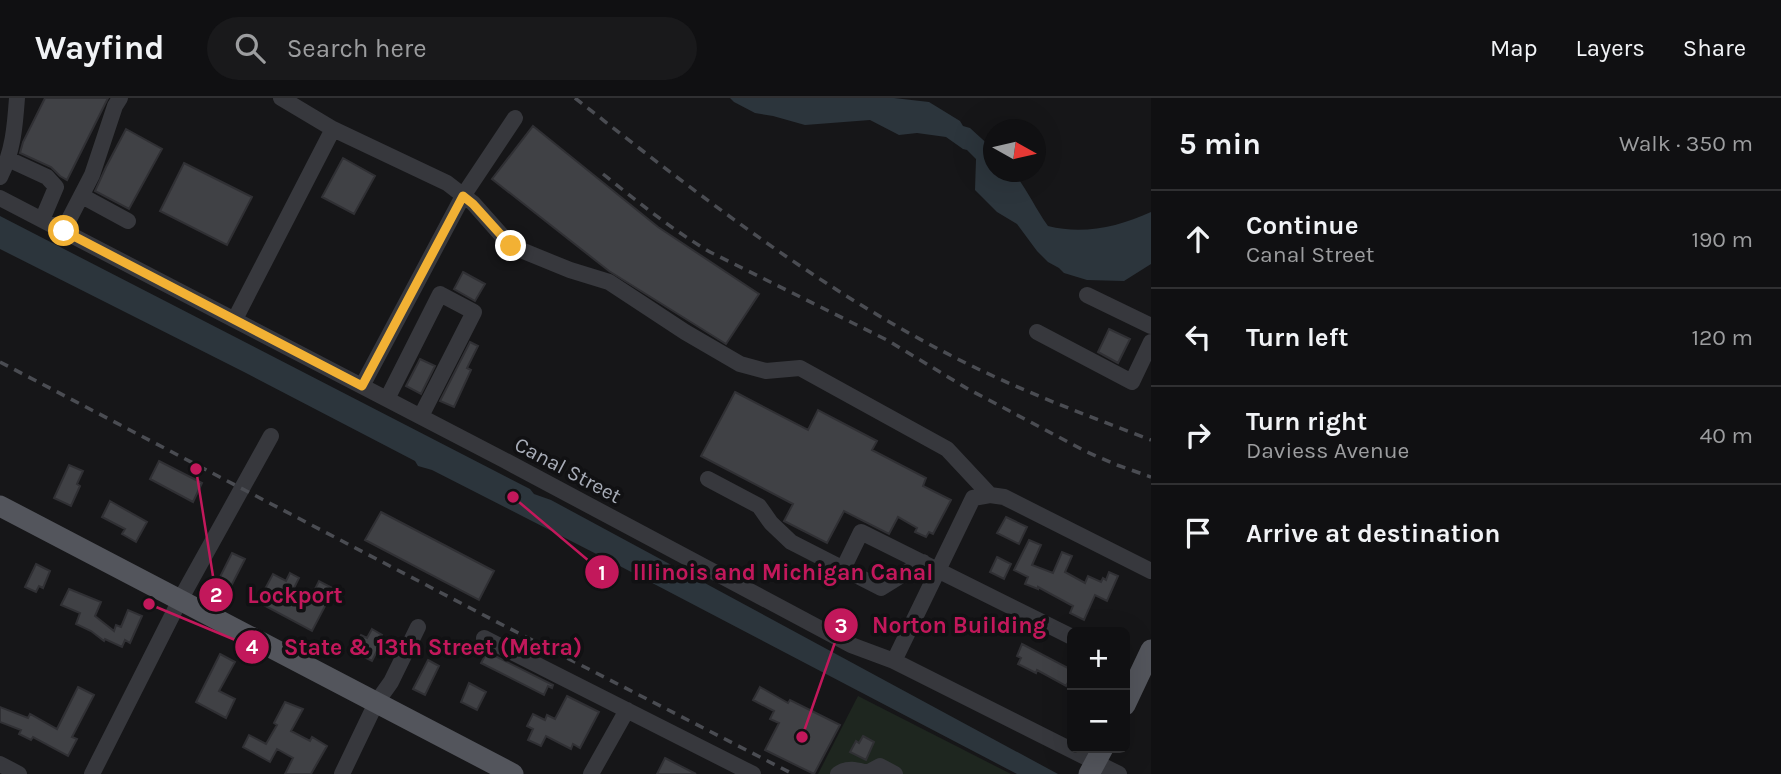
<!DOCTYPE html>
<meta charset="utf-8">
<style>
:root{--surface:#101012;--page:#19191b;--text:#f1f3f6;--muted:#9c9d9f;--line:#303032}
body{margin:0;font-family:Karla,sans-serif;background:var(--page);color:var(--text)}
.controls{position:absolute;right:21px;bottom:21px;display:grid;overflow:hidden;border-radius:10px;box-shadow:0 7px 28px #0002}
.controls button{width:63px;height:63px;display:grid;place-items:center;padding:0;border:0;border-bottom:2px solid var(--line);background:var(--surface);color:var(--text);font:35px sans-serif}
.compass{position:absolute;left:983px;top:21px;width:63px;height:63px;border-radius:50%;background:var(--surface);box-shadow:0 7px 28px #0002;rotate:98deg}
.stop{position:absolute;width:21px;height:21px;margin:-16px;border:5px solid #f2b134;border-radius:50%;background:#fff}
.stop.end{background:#f2b134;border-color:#fff;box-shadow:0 2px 7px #0008}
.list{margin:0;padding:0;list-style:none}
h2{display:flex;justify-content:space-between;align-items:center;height:91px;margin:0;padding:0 28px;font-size:30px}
h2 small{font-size:23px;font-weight:400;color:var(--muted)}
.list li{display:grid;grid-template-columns:46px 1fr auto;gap:21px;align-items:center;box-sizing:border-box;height:98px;padding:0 28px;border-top:2px solid var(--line)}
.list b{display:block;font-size:26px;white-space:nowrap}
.list p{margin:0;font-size:23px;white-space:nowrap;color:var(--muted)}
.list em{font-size:23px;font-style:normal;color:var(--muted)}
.icon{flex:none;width:38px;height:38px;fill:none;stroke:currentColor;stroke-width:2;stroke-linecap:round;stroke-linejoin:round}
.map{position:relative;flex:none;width:1151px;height:676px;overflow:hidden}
header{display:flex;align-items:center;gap:42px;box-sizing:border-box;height:98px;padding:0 35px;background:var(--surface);border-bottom:2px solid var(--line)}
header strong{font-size:33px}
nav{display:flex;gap:38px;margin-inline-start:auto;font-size:24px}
.search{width:490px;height:63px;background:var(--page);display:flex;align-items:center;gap:18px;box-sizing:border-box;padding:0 24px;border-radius:38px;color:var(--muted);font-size:26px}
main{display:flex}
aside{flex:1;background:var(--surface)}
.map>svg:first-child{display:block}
.green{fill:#1e261f}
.water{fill:#2c353c}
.building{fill:#404145;stroke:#303034;stroke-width:2}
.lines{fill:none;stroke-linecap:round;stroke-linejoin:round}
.minor{stroke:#37383d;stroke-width:16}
.major{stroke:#53555c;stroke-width:21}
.rail{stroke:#4a4c52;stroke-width:3.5;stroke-dasharray:9 7;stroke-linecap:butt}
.route{stroke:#f2b134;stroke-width:9}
.labels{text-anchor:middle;stroke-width:7;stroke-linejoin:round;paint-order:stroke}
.street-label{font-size:21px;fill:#a8adb8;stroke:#111113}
.leader{fill:none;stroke:#c2185b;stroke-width:2.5}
.callout-dot{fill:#c2185b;stroke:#111113;stroke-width:2.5}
.mark-label{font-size:21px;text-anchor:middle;font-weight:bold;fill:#fff}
.callout-label{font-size:23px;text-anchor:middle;font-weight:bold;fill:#c2185b;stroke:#111113;stroke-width:7;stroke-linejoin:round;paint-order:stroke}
</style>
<header>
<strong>Wayfind</strong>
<div class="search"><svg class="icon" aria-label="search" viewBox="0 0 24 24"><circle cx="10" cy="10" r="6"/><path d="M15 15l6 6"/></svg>Search here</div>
<nav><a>Map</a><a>Layers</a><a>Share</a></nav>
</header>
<main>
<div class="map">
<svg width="1151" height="676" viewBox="0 0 1151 676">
<rect width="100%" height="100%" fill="#161618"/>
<path class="green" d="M858 598 1011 676H818Z"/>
<path class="water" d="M730 0H894L929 4 960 23 963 28 970 30 993 51V74H1013C1027 91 1035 110 1048 128 1083 137 1118 129 1151 114V166L1124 183 1087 182 1064 175 1059 170 1048 164 1037 153 1017 126 997 114 975 92 976 61 967 52 963 51 946 39 917 35 899 37 870 22 805 27 773 18 755 15 734 4Z
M0 118 530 391 534 396 551 402 1058 676H1017L614 465 432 372 418 368 415 363 246 275 0 151Z"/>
<path class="building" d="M45 0H108L67 82 60 78 51 69 20 55 23 44Z
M533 28 658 129 759 196 726 246 609 173 492 81Z
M126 31 162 51 129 111 95 93 106 69Z
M343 60 375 78 354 116 322 99Z
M184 65 252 99 227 147 160 113Z
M463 174 485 186 475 203 454 191Z
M1109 231 1130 241 1118 265 1098 254Z
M470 244 478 248 467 270 471 272 454 309 440 303Z
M420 261 435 268 421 296 406 288Z
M735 294 808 332 818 312 877 343 872 352 926 380 923 388 951 402 933 436 929 434 926 439 915 434 917 430 898 419 889 436 844 413 827 445 784 423 793 406 701 358Z
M159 363 202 385 193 404 150 381Z
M69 367 83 373 77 386 80 388 71 408 54 400Z
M110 403 147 424 136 444 122 436 125 431 102 419Z
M381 414 494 473 479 502 365 442Z
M1006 419 1027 429 1019 446 997 435Z
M1029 442 1041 447 1032 467 1053 475 1062 454 1072 458 1065 474 1085 485 1088 478 1101 484 1103 480 1106 482 1109 474 1118 478 1107 503 1095 497 1084 522 1070 515 1073 508 1038 489V491L1025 486 1028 479 1014 472Z
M232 455 245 461 227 496 215 489Z
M997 459 1011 466 1004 481 990 474Z
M36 466 50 473 43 490 39 488 36 494 25 489Z
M290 475 299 480 293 492 310 501 319 483 334 491 312 533 258 504 273 476 286 483Z
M69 491 101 504 95 518 114 533 116 527 121 529 128 512 142 518 130 545 125 542 122 549 105 541 104 543 91 533 76 526 80 515 61 507Z
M372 531 382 537 381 539 383 541 372 563 352 553 361 537 367 540Z
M1022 546 1072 572V577L1066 588 1037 572 1036 575 1018 566 1021 560 1017 558Z
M487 554 553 587 552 590 548 588 544 597 481 565Z
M220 556 235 564 219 593 235 601 226 620 196 604Z
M428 562 439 568 425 597 413 591Z
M469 585 486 594 477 612 461 604Z
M78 589 94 597 72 639 77 641 68 658 33 639 31 642 19 636 21 632 0 624V609L28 620 30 616 57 631Z
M760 589 788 605 790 602 840 627 814 676 765 652 779 625 770 621 774 613 753 602Z
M567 598 599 614 580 650 573 646 571 651 546 638 541 648 528 642 533 631 527 628 533 616 545 622 547 617 555 621Z
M285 604 303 611 291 633 310 643 312 639 327 648 311 676H285L293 660 277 651 270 664 243 649 249 637 266 646 277 627 274 625Z
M863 638 874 644 866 662 850 654 856 643 859 645Z
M665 660 696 676H657Z"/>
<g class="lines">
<path class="minor" d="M281 0 333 31 447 85 473 105 511 148 570 172 609 184 685 234 740 266 766 273 800 270 947 351 990 397
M8 61 47 79 56 89 42 122
M0 79C13 54 15 28 17 0
M82 98 128 123
M0 100 504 362 851 547 894 563 1119 676
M63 133 92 77 115 8 120 0
M1087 197 1151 228
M235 221 333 31
M1037 234 1132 284 1151 244
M362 288 463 98 515 20
M387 301 440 196 474 214 421 318
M708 381 759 408 771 425 791 444 881 490 923 464
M843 471 861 434 1072 539
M484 540 753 676
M894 563 973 400 990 397 1004 399 1151 473
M0 666 19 676
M92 676 180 502 271 338
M342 676 376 605 391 584 418 529
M591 676 627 612
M838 676C848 669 857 672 867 675L880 668 895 676"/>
<path class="major" d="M0 408 513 676
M1125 607 1151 552
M1089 676 1103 650"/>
<path class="rail" d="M575 0C701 99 829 199 974 269 1032 297 1091 319 1151 342
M603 76C638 104 671 131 710 154L887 242 968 291 1087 354 1117 367 1151 379
M0 264 495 523 793 676"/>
</g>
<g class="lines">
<path class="route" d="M64 133 362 288 463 98 473 106 511 148"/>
</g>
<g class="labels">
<g class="street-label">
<text transform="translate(568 372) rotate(28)" y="7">Canal Street</text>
</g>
</g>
<path class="leader" d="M513 399L602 474M196 371L216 497M802 639L841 527M149 506L252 549"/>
<g class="callout-dot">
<circle cx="513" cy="399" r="7"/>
<circle cx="196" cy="371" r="7"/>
<circle cx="802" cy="639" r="7"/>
<circle cx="149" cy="506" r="7"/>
<circle cx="602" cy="474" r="18"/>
<circle cx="216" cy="497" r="18"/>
<circle cx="841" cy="527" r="18"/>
<circle cx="252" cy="549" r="18"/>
</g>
<g class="mark-label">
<text x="602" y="482">1</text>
<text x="216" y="504">2</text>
<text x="841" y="535">3</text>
<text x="252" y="556">4</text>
</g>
<g class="callout-label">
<text x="783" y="482">Illinois and Michigan Canal</text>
<text x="295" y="505">Lockport</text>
<text x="959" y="535">Norton Building</text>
<text x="433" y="557">State &amp; 13th Street (Metra)</text>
</g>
</svg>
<div class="controls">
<button>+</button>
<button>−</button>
</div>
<svg class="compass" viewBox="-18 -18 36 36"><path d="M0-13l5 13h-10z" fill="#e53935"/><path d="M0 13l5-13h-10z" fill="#9c9d9f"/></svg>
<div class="stop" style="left:64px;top:133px"></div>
<div class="stop end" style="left:511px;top:148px"></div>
</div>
<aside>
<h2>5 min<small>Walk · 350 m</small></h2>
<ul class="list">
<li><svg class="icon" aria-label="ahead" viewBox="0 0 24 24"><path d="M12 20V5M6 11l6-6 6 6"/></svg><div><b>Continue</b><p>Canal Street</p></div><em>190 m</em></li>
<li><svg class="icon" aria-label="left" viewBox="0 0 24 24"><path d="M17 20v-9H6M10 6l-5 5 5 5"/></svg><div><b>Turn left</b></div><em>120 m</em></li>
<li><svg class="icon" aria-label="right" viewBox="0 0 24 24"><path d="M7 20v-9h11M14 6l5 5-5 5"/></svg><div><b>Turn right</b><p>Daviess Avenue</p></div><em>40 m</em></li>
<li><svg class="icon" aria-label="arrive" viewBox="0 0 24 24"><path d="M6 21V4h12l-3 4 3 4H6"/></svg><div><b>Arrive at destination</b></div></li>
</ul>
</aside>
</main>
